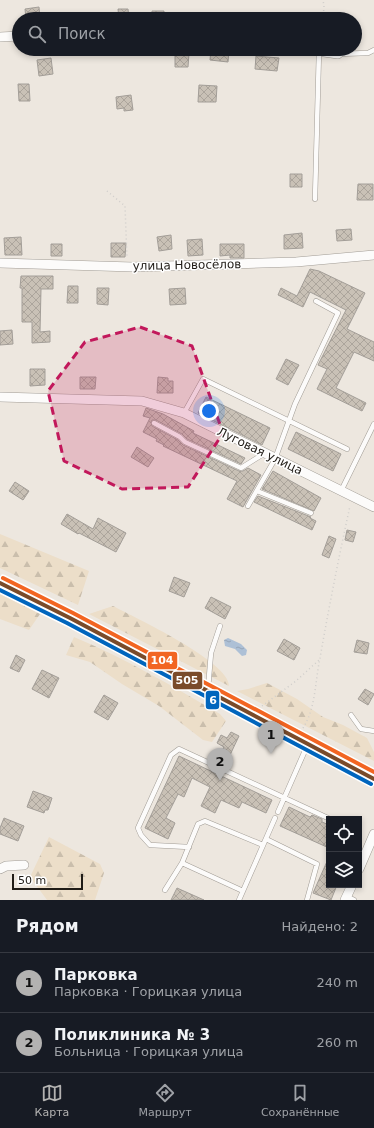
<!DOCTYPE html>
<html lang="ru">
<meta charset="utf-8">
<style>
:root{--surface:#171b24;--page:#242831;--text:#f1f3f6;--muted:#9ea1a6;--line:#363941;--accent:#b3b2b1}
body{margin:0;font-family:"DejaVu Sans",sans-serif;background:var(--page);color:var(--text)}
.controls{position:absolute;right:12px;bottom:12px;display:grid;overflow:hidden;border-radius:0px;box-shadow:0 2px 6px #0003}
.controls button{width:36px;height:36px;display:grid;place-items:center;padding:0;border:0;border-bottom:1px solid var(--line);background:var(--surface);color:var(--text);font:20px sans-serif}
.scale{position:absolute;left:12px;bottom:10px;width:71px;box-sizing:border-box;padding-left:4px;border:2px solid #201c17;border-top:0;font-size:11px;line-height:14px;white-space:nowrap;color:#201c17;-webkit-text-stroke:3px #fff;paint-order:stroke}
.you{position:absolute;left:209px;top:411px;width:14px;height:14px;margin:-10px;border:3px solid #fff;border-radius:50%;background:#1a73e8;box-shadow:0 0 0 6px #1a73e833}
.badge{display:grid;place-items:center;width:26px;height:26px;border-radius:50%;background:var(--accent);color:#111;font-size:13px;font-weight:700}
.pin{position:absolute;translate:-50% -33px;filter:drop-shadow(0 1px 2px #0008)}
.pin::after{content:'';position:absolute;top:21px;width:14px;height:12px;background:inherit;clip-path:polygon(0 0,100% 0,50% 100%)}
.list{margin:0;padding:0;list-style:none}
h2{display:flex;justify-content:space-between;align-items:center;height:52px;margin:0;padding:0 16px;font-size:17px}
h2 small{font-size:13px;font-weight:400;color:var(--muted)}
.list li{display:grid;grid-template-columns:26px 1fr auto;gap:12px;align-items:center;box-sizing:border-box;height:60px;padding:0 16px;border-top:1px solid var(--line)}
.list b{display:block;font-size:15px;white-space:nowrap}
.list p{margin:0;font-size:13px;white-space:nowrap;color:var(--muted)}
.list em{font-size:13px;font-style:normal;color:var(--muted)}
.icon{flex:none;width:22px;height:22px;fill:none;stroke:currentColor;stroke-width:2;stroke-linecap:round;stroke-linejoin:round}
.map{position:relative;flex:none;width:374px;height:900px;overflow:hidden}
.search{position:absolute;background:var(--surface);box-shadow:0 2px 6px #0003;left:12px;right:12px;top:12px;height:44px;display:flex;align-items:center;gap:10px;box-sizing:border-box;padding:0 14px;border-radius:22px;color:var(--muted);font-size:15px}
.sheet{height:172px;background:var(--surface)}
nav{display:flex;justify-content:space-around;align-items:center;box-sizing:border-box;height:56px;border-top:1px solid var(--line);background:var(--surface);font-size:11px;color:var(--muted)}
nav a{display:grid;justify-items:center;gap:2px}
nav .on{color:var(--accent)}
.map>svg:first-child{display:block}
.forest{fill:url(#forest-firs)}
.water{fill:url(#water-ripples)}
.building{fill:url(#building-cross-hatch);stroke:#a39e98}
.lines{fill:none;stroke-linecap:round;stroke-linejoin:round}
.service-casing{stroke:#a19c95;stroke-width:5.5}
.minor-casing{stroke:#a19c95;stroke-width:10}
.primary-casing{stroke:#c8c4c1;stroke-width:15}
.path{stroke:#d0cecb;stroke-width:1.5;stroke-dasharray:1 3;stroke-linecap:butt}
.service{stroke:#fcfbfa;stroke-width:4.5}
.minor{stroke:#fcfbfa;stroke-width:9}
.primary{stroke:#ebe6dd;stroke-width:14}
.bus-1-casing{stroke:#fff;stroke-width:7}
.bus-2-casing{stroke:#fff;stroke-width:7}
.bus-3-casing{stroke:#fff;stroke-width:7}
.bus-1{stroke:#7a4b2a;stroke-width:4}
.bus-2{stroke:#0065bd;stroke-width:4}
.bus-3{stroke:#f26522;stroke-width:4}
.marked{fill:#c2185b;fill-opacity:0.2;stroke:#c2185b;stroke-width:3;stroke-dasharray:8 5;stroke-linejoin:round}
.labels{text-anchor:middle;stroke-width:3;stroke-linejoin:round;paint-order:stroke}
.street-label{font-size:12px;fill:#201c17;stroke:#fff}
.line-badge{stroke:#fff;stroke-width:1.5}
.badge-label{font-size:11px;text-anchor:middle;font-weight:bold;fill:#fff}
</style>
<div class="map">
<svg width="374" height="900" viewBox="0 0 374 900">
<defs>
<pattern id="forest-firs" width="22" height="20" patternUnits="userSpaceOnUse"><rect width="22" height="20" fill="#ecdec9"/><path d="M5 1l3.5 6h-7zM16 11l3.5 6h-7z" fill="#cabeac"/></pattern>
<pattern id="water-ripples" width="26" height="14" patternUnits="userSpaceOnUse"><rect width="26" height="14" fill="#adc0d6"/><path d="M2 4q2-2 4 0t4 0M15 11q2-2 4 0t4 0" fill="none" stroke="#95a4b7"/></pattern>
<pattern id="building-cross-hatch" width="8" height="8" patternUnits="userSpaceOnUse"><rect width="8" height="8" fill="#c9c1b6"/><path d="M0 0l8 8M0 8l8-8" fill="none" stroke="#aca59c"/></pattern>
</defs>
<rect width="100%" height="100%" fill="#ede7df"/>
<path class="forest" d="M0 534 89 571 78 605 0 568Z
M0 594 40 614 29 630 0 619Z
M113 606C134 617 230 662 229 686L89 614Z
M74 637C125 658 172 686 220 714L226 721 212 742 203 740 159 706 122 684 90 662 66 655Z
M267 683 297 699 323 717 343 725 367 738 374 752V761L237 691 248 689Z
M49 837 100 864 104 873 95 900H47L30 877Z"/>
<path class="water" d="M228 638 241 644 247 650 246 655 242 656 235 649 225 646 224 640Z"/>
<path class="building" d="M39 7 40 19H26L25 9Z
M118 9H128L129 19H119Z
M152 11H164V19H152Z
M211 49 229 50 228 62 210 60Z
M175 53H189L188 67H175Z
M256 56 279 58 277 71 255 69Z
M51 58 53 74 39 76 37 60Z
M18 84H29L30 101H19Z
M199 85 217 86 216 102H198Z
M131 95 133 110 124 111V108L117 109 116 97Z
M290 174H302V187H290Z
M358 184H373V200H357Z
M351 229 352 240 337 241 336 230Z
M302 233 303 248 284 249V235Z
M171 235 172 249 159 251 157 237Z
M21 237 22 255H5L4 238Z
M202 239 203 255 188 256 187 240Z
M111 243H126L125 257H111Z
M51 244H62V256H51Z
M220 244H244V258H230V255L220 256Z
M310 269 319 271 365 293 347 329 374 342V361L354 352 336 388 366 403 362 411 317 389 327 369 318 365 346 310 310 292 303 307 278 295 281 288 297 296Z
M21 276H53V289H41L40 332 50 331V342L32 343V322H22V288H20Z
M68 286H78V303H67Z
M97 288H109L108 305 97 304Z
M185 288 186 304 170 305 169 289Z
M12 330 13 344 0 345V331Z
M286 359 299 365 288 385 276 379Z
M30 369H45V385L30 386Z
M80 377H96L95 389H80Z
M158 377 168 378V381H173V393H157Z
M206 397 270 428 262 445 198 413Z
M146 408 163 414 194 431 193 433 245 458 241 464 187 439 182 434 156 420H152L151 422 152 426 178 440 183 445 239 471H243L248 468 261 475 243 507 227 499 237 481 163 446 164 445 156 441 157 439 143 432 150 418 143 416Z
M296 432 341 454 333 471 288 449Z
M137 447 154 458 148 467 131 457Z
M273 471 321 498 314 511 262 489Z
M15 482 29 491 23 500 9 491Z
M258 496 311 517 310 518 316 521 312 530 254 502Z
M67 514 93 529 98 518 126 533 116 552 79 533 78 534 61 524Z
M347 530 356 532 353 542 345 540Z
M329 536 336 539 329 558 322 555Z
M174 577 190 583 184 597 169 591Z
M211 597 231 607 225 619 205 608Z
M284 639 300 648 294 660 277 651Z
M357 640 369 643 367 654 354 652Z
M16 655 25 660 19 672 10 668Z
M42 670 59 678 49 698 32 689Z
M365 689 374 694 368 705 358 699Z
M104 695 118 703 108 720 94 712Z
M231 732 239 736 230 755 222 751 224 747 217 743 221 735 227 738Z
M179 756 272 800 266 813 242 802 239 808 221 800 215 813 201 806 210 787 192 778 184 797 178 794 166 818 175 823 168 839 145 828Z
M33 791 52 798 48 810H45L44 813 27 807Z
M289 807 310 817 312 815 322 819V822L329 825V848L280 826Z
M4 818 24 826 18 841 0 834V828Z
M329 857V885H337L331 900 313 893Z
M177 888 204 900H171Z"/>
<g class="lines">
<g class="service-casing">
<path id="service" d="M338 54 368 53 374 50
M315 199 319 51
M184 413 203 379 347 449
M154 423 180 437 185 442 241 468 265 453
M257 491 311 513
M341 491 374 424
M248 506 275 459 295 404 338 313 316 301
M208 689 211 653 220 626
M351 715 361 729 374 731
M278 812 307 746
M266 839 317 864 307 900
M189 847 150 845 141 835 138 828 171 755 179 749 330 819
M182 863 243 891
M165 890 182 863 198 824 205 821 263 845
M346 896 354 900
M239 900 275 818"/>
</g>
<g class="minor-casing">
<path id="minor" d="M0 37 19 36
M303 49 338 54
M0 263 133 267 296 262 374 255
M0 397 142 401 184 413 374 507
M0 869 6 866 24 865
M359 869 374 834
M345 900 352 885"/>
</g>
<g class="primary-casing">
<path id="primary" d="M0 583 70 618 374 779"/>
</g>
<path class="path" d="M323 19 324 6 323 0
M107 191 125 206 127 258
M262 706 296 681 319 660
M303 728C316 708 315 681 320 658 329 607 339 556 350 506"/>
<use href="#service" class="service"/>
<use href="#minor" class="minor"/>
<use href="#primary" class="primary"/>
<g class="bus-1-casing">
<path id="bus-1" d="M0 583 70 618 374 779"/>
</g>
<g class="bus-2-casing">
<path id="bus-2" d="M0 590 67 623 371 784"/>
</g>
<g class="bus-3-casing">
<path id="bus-3" d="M3 578 73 613 374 772"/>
</g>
<use href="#bus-1" class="bus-1"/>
<use href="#bus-2" class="bus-2"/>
<use href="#bus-3" class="bus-3"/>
</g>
<path class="marked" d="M140 327 192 346 223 433 188 487 122 489 64 461 48 391 85 342Z"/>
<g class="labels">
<g class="street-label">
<text transform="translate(187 265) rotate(-1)" y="4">улица Новосёлов</text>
<text transform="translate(260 451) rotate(26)" y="4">Луговая улица</text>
</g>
</g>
<g class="line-badge">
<rect x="147" y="651" width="31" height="19" rx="4" fill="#f26522"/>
<rect x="172" y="671" width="31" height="19" rx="4" fill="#7a4b2a"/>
<rect x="205" y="690" width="15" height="20" rx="4" fill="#0065bd"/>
</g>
<g class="badge-label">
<text x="162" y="664">104</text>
<text x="187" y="684">505</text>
<text x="213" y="704">6</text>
</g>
</svg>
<div class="controls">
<button><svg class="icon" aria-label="locate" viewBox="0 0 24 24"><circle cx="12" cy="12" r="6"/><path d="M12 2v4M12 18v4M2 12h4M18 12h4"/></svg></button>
<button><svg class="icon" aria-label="layers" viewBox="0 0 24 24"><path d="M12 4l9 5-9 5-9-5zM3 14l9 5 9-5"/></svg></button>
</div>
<div class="scale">50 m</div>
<div class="you"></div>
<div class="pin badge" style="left:271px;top:754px">1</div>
<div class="pin badge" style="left:220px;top:781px">2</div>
<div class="search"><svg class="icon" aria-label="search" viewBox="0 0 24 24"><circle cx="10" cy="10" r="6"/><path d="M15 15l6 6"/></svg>Поиск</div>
</div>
<section class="sheet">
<h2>Рядом<small>Найдено: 2</small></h2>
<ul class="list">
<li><span class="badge">1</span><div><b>Парковка</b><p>Парковка · Горицкая улица</p></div><em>240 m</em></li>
<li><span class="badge">2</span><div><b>Поликлиника № 3</b><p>Больница · Горицкая улица</p></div><em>260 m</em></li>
</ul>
</section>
<nav>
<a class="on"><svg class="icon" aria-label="map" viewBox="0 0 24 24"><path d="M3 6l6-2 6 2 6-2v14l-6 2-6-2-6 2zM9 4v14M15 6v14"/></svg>Карта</a>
<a><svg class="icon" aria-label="directions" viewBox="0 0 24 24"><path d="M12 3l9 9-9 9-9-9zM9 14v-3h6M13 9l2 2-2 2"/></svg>Маршрут</a>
<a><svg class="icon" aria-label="saved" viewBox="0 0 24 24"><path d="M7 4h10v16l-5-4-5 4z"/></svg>Сохранённые</a>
</nav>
